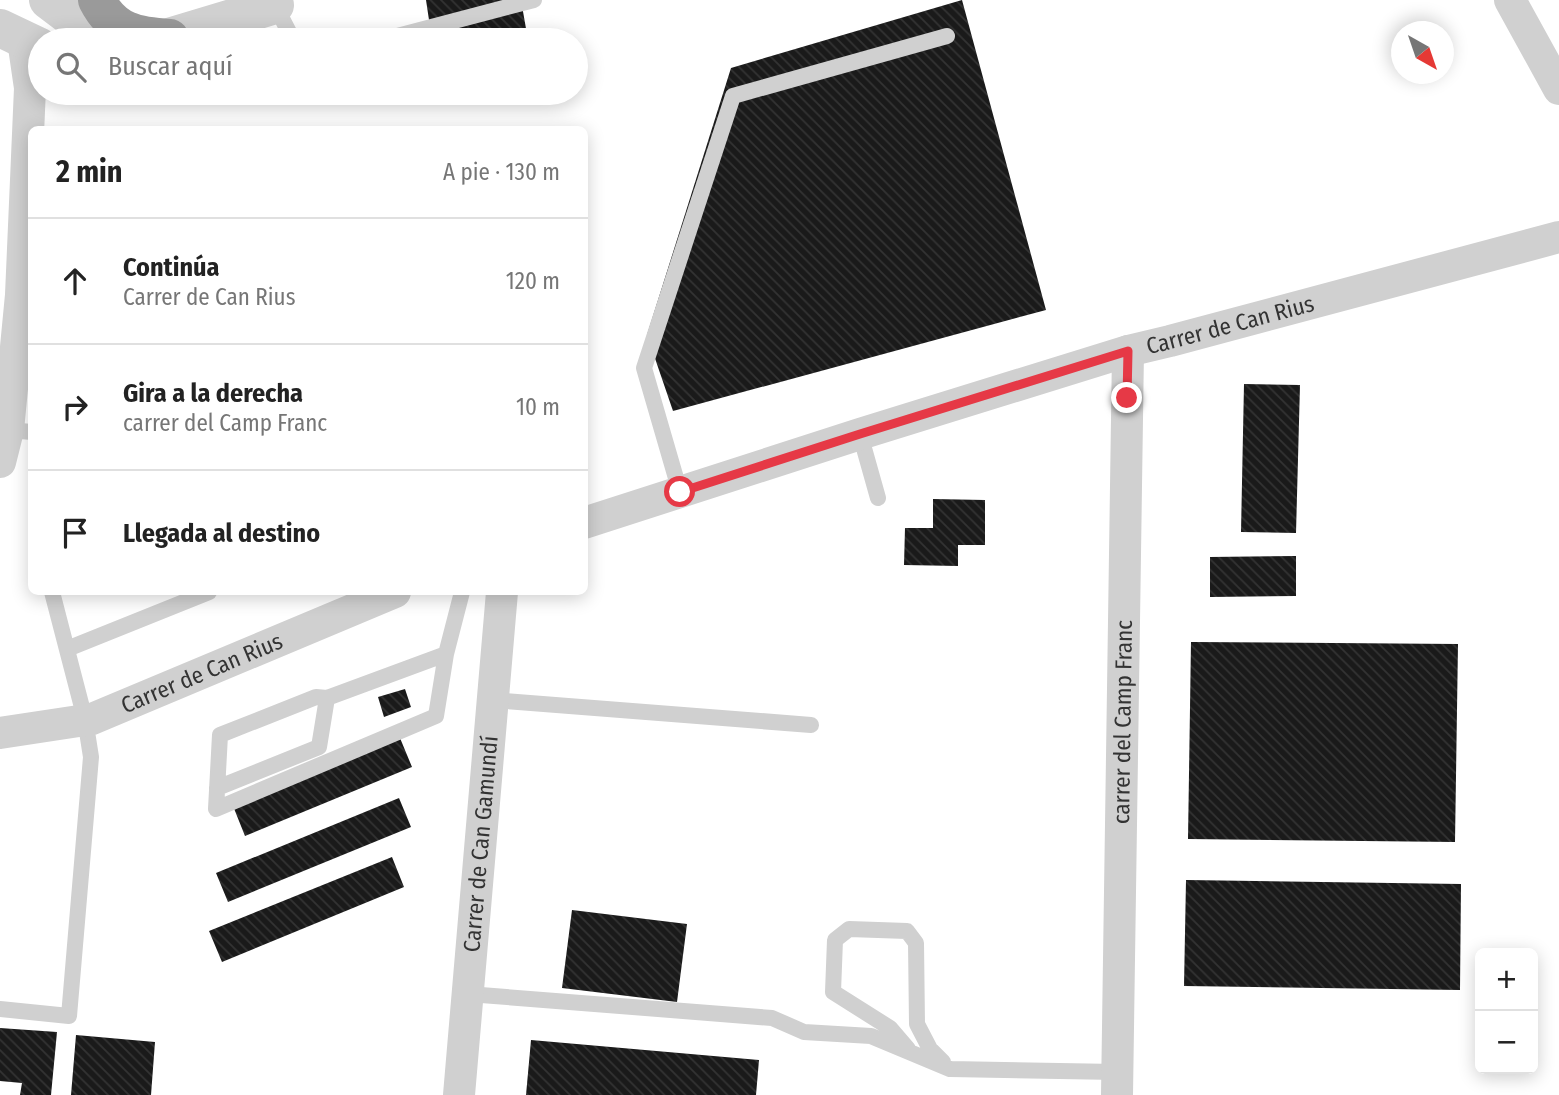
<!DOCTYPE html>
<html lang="es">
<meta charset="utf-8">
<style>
:root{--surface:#fff;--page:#f6f6f6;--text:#222;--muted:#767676;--line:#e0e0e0}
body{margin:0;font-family:"Fira Sans Condensed",sans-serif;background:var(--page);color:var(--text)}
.controls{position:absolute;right:21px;bottom:21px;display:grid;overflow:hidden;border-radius:10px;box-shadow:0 4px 18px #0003}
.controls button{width:63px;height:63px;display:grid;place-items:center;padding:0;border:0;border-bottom:2px solid var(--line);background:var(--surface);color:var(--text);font:35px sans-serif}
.compass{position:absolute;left:1391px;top:21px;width:63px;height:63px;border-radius:50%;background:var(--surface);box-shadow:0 4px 18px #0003;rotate:140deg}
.stop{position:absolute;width:21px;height:21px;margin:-16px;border:5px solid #e63946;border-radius:50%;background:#fff}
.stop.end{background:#e63946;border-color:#fff;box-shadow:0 2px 7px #0008}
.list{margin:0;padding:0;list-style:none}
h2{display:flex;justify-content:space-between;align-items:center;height:91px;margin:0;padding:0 28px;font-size:30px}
h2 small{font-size:23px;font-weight:400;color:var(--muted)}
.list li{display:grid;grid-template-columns:46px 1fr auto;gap:21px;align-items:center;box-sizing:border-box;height:126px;padding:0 28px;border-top:2px solid var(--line)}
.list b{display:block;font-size:26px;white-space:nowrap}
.list p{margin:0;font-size:23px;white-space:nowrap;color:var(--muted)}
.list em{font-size:23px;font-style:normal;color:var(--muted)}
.icon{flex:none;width:38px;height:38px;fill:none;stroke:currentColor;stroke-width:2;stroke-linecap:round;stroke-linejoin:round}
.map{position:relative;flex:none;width:1559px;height:1095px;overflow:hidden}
.search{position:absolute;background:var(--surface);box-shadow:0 4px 18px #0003;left:28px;top:28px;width:560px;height:77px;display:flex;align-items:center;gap:18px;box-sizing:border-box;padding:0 24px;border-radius:38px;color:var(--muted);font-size:26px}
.panel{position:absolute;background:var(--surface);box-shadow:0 4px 18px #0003;left:28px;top:126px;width:560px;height:469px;border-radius:10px}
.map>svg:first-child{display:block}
.building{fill:url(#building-back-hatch)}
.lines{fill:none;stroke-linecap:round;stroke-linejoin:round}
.service{stroke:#d0d0d0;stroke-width:16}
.minor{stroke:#d0d0d0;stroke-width:32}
.tertiary{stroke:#d0d0d0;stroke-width:38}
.motorway{stroke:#9a9a9a;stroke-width:38}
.route{stroke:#e63946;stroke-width:9}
.labels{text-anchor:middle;stroke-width:7;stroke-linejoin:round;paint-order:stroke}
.street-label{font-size:23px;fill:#333;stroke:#fff}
</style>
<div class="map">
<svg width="1559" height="1095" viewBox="0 0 1559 1095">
<defs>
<pattern id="building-back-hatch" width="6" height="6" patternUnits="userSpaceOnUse" patternTransform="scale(1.75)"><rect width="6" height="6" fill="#1a1a1a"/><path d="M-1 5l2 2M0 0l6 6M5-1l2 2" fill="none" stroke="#333"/></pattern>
</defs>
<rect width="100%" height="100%" fill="#fff"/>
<path class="building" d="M426 0H521L528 40H432Z
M962 0 1046 310 673 411 647 335 731 68Z
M1244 384 1300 385 1296 533 1241 532Z
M933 499 985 500V545H958V566L904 565 905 528H933Z
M1296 556V596L1210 597V557Z
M1191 642 1458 644 1455 842 1188 839Z
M405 689 411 707 384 717 378 697Z
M400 738 412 767 245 836 233 806Z
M399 798 411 827 228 902 216 873Z
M392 857 404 887 222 962 209 931Z
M1186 880 1461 884 1460 990 1184 986Z
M572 910 687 924 677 1002 562 988Z
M0 1028 57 1032 51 1095H20L22 1083 0 1081Z
M76 1035 155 1042 151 1095H71Z
M531 1040 759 1060 756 1095H526Z"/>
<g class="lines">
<path class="service" d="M275 5 293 40
M382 40 534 0
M8 430 32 432
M860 434 878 498
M680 492 644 368 733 96 947 36
M67 649 209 592
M446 654 436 716 216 809 220 735 316 697 327 698 446 654 462 592
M493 700 811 725
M217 788 319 747 327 698
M468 994 772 1018 804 1032 871 1036 950 1069 1117 1072
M0 1009 69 1016 91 757 85 719 52 592
M908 1049 890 1028 833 992 835 940 849 929 907 931 916 943 917 1024 930 1049 943 1062"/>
<g class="minor">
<path d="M1510 0 1559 89"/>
<path d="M0 462 8 430 21 295 30 88 23 40"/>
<path id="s1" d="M584 523 860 434 1128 351 1170 341 1559 237"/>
<path id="s2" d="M0 733 92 719 395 592"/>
<path id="s3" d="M459 1095 502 592"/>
<path id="s4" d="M1117 1095 1128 351"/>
</g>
<path class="tertiary" d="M48 0 89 31 114 40
M0 28 40 47
M159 40 275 5"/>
<path class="motorway" d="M97 0C113 32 137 36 170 38"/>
</g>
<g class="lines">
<path class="route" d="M680 492 860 434 1128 351 1127 398"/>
</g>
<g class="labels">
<g class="street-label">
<text dy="8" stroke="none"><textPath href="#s1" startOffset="676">Carrer de Can Rius</textPath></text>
<text dy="8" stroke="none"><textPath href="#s2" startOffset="212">Carrer de Can Rius</textPath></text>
<text dy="8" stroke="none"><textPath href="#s4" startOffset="373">carrer del Camp Franc</textPath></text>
<text dy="8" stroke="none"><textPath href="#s3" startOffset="252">Carrer de Can Gamundí</textPath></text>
</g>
</g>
</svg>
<div class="controls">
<button>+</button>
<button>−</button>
</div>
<svg class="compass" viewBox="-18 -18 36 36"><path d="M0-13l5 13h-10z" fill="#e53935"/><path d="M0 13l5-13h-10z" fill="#767676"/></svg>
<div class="stop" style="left:680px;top:492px"></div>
<div class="stop end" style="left:1127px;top:398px"></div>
<div class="search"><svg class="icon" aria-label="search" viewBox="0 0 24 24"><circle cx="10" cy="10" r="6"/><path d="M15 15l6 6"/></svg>Buscar aquí</div>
<section class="panel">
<h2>2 min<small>A pie · 130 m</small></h2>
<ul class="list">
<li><svg class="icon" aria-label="ahead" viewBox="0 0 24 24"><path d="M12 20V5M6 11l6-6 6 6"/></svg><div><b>Continúa</b><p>Carrer de Can Rius</p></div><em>120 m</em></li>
<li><svg class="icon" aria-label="right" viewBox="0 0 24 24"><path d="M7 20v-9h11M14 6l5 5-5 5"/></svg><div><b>Gira a la derecha</b><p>carrer del Camp Franc</p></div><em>10 m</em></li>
<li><svg class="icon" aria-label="arrive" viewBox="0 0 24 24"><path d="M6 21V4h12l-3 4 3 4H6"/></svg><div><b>Llegada al destino</b></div></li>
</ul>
</section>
</div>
